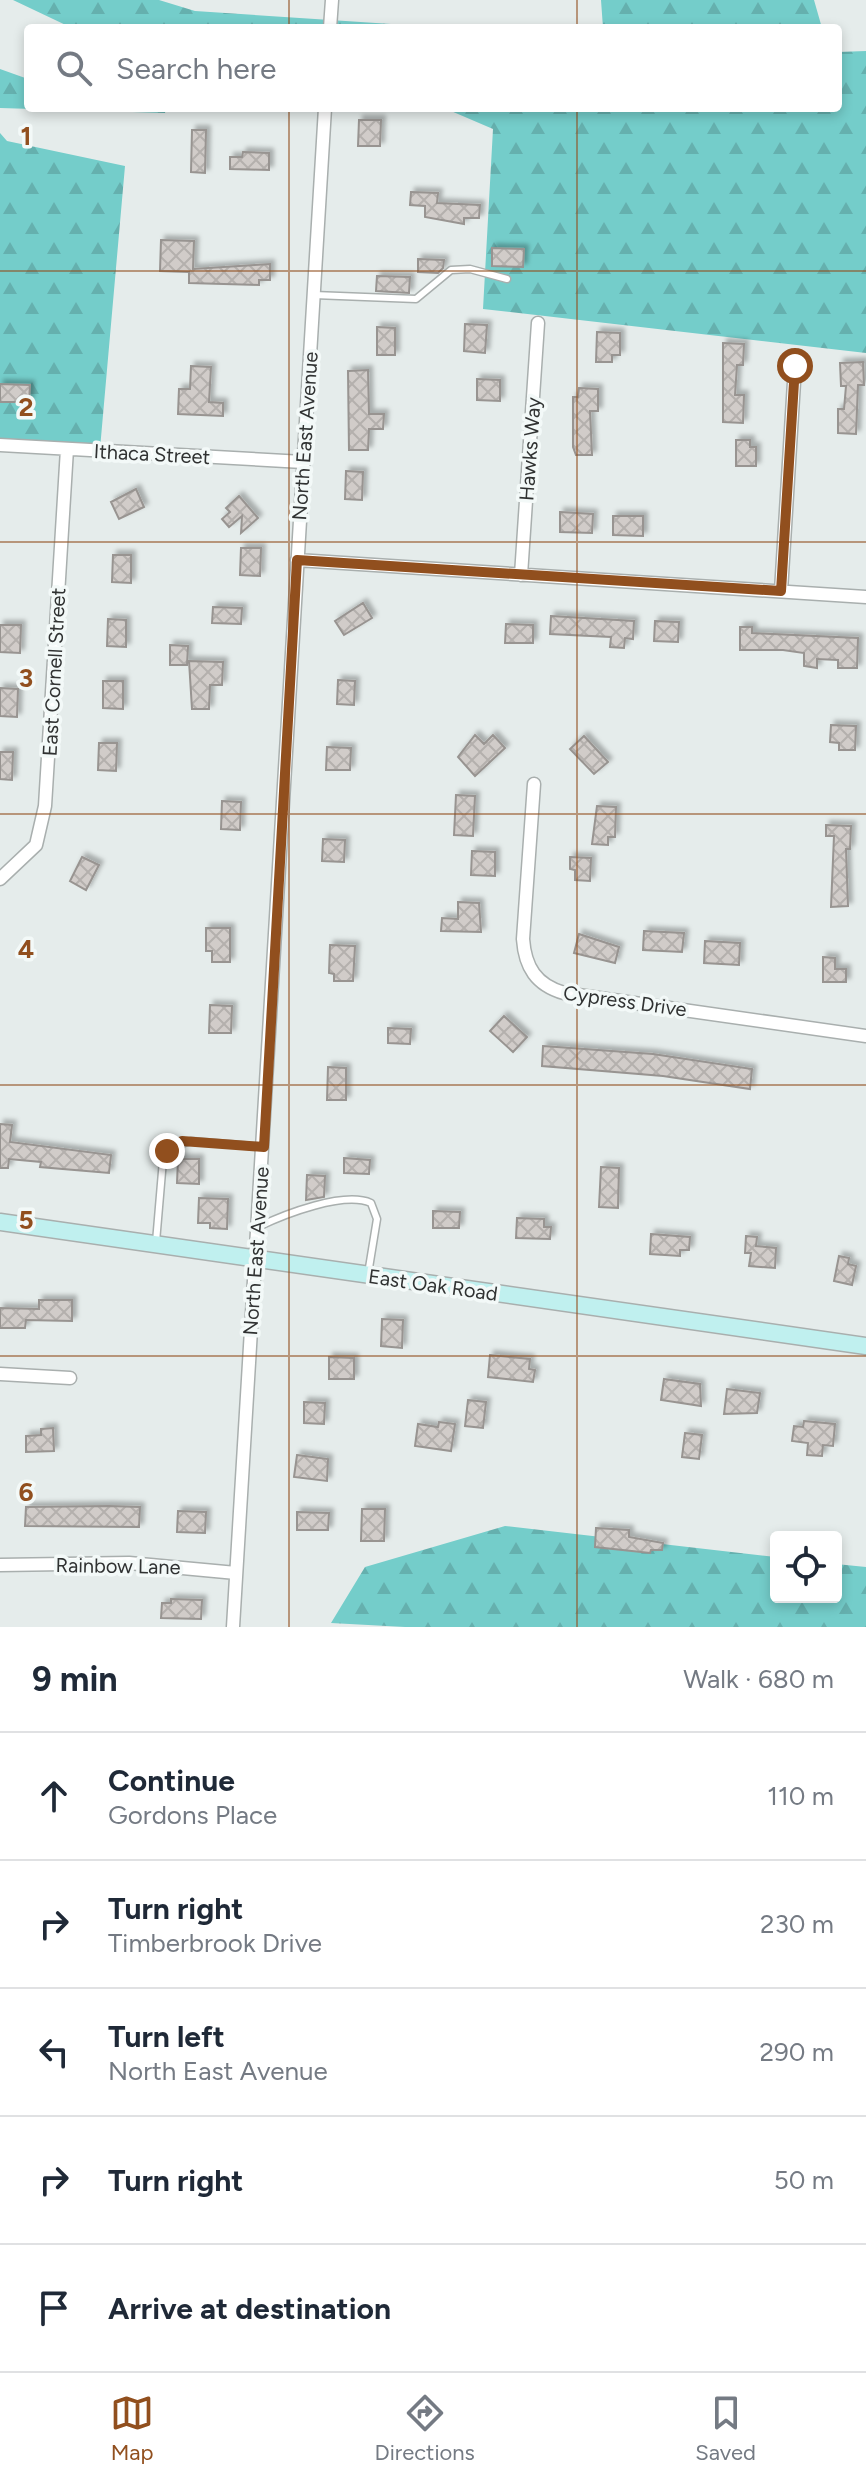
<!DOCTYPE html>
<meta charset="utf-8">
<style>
:root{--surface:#fff;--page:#f6f6f7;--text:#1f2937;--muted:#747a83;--line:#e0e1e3;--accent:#914f1e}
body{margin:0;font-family:Figtree,sans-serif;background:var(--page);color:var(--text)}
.controls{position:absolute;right:24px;bottom:24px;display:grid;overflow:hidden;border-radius:8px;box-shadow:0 4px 12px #0003}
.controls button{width:72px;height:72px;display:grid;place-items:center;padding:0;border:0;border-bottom:2px solid var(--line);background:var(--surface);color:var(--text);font:40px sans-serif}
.stop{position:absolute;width:24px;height:24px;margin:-18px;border:6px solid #914f1e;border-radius:50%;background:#fff}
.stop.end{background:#914f1e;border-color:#fff;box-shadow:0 2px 8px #0008}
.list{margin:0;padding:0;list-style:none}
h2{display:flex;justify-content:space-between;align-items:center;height:104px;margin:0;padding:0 32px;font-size:34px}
h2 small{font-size:26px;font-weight:400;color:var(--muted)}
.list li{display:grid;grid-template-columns:52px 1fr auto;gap:24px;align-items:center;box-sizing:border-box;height:128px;padding:0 32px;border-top:2px solid var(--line)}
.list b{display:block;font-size:30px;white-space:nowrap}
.list p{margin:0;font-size:26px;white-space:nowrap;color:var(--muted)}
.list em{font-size:26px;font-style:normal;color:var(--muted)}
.icon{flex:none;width:44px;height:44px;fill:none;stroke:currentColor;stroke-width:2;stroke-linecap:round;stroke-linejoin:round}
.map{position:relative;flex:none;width:866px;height:1627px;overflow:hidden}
.search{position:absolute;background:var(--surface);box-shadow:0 4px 12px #0003;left:24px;right:24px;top:24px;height:88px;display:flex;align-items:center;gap:20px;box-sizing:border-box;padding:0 28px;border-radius:8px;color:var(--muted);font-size:30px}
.sheet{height:744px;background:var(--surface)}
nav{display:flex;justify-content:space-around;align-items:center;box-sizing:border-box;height:112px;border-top:2px solid var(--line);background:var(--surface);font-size:22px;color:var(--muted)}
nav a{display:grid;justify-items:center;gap:4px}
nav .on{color:var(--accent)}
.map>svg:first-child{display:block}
.forest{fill:url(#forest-firs)}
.building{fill:url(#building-cross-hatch);stroke:#989491;stroke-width:2;filter:url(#shadow)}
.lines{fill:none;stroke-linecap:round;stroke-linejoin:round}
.lane-casing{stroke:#a9afae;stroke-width:9}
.street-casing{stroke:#a9afae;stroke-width:15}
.secondary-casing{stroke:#a9afae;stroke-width:19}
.lane{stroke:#fff;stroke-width:6}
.street{stroke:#fff;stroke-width:12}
.secondary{stroke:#c0f0ef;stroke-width:16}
.route{stroke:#914f1e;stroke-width:10}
.grid{fill:none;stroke:#914f1e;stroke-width:2;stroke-opacity:0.55}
.labels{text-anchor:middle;stroke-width:7;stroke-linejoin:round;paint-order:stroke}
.street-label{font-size:20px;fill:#303232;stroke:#f3f9f8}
.grid-label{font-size:26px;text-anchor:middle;font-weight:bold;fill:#914f1e;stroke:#f3f9f8;stroke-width:7;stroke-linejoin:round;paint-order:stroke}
</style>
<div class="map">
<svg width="866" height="1627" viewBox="0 0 866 1627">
<defs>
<pattern id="forest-firs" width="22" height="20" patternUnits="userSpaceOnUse" patternTransform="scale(2)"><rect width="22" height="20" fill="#74cdca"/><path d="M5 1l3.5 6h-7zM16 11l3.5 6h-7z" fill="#65b0ae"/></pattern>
<pattern id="building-cross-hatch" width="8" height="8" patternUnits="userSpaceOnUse" patternTransform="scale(2)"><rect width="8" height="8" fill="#d1ccc9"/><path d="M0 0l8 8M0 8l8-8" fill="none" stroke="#b4b0ad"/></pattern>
<filter id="shadow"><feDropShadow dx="4" dy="-4" stdDeviation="2" flood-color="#0004"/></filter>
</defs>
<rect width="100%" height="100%" fill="#e5eceb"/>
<path class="forest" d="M13 0H159L195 11 391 24 394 28H72Z
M601 0H814L822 28H603Z
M866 51V353L483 309 493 129 444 108H838V52Z
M0 69 28 79V108H166L165 113 0 108Z
M0 133 7 141 125 166 100 449 0 443Z
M505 1526 776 1557V1597H836V1564L866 1567V1627H405L331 1623 365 1567Z"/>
<path class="building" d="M359 120H381L380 146H358Z
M192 130H206L205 173 191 172Z
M243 152 269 153V170L230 169V157H242Z
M411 192 438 193 437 203 480 205 479 218H464V224L425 217V206L410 205Z
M161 240 194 241 193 269 270 264V280H259V285L189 283V272L160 271Z
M492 248 524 249 523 267 492 266Z
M418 259 444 260 443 268 438 273 418 272Z
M377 276 410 277 409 293 376 291Z
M465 324 487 325 485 353 464 351Z
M377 327 395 328V355H377Z
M597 332 620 333V355H612V362H596Z
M723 343 744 344 743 365H737L735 395H744L743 423 723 422Z
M863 362 864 385H858L856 434 838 433V409H844L846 386H841L840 363Z
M191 366 211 367 209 402 223 403V416L178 414 179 389H190Z
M368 370 369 414H384L383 429H369L368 450H349L348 371Z
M477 379 500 380V401L477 400Z
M0 384 30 385 29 402H0Z
M579 388 598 389V411H590L592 455H576L573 447V397H578Z
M736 440H750V447H756V466H736Z
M346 471 363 472 362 500 345 499Z
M136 489 144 507 119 519 111 502Z
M239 496 258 518 241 533 242 516 229 527 222 519 230 512 226 508Z
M560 512 593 514 592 533 560 532Z
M613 516H643V536L613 535Z
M241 548H261L260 576 240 575Z
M113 555H131V583L112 582Z
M363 603 372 618 344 635 335 621Z
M213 607 242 608 241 624 212 623Z
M551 616 634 621 633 639 625 638 624 648 610 647 611 637 550 634Z
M108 619 126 620V647L107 646Z
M655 621 679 622 678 642 654 641Z
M506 624 533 625V643H505Z
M0 625H21L20 653 0 652Z
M740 627H752V633L858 638 857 668H838V660L817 659V668L804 666V653L783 650H740Z
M170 645 188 646 187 665H170Z
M189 661 223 662 222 685H210L209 709H192Z
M338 680 355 681 354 705 337 704Z
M103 681H123V709L103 708Z
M0 688 18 689 17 717 0 716Z
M831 725 856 726 855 750H839V743L830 742Z
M475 735 484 744 493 735 505 748 475 776 458 757Z
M584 736 608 762 594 774 570 749Z
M99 743H117L116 771 98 770Z
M327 747 351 748 350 770H326Z
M0 752H13L12 780 0 779Z
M456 795 475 796 473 836 454 835Z
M222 801 241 802 240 830 221 829Z
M597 806 616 807 615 837H608V845L592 844Z
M826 825 851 826 850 849H846L848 906 831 907 834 836H826Z
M323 839 345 840 344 862 322 861Z
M472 851 495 852V876L471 875Z
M82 857 99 865 86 890 70 881Z
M570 857 591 858 590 881 575 880V870L570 869Z
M458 902 479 903 481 932 441 931 442 918 458 919Z
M206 928H230V962H212V951H206Z
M644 931 684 933 682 952 643 950Z
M579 934 619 947 615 963 574 953Z
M705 941 740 943 739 965 704 963Z
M330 945 355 946 353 981H334V974L329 973Z
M823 957 835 958V969H846V982H823Z
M210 1005 232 1006 231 1033H209Z
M504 1016 527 1037 513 1052 490 1031Z
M388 1028 411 1029 410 1044 388 1043Z
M543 1046 653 1054 752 1069 750 1089 663 1076 542 1066Z
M328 1067 346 1068V1100H327Z
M0 1124 12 1125 10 1142 111 1155 109 1173 40 1167 41 1162 9 1159 8 1168H0Z
M344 1158 370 1160 369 1174 344 1173Z
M178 1159H199V1184L177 1183Z
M601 1167 619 1168 618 1208 599 1207Z
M307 1175 325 1176 324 1197 306 1200Z
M199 1198 228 1199 227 1229 210 1228V1223H198Z
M433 1211 460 1212 459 1228H433Z
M517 1218 544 1219V1227H551L550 1239 516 1238Z
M651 1234 690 1237 689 1250H680V1256L650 1254Z
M746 1236 757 1237 756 1246 776 1248 775 1268 749 1266 751 1253H745Z
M839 1256 849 1258 848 1264 856 1266 852 1285 834 1281Z
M39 1300H72V1321L26 1320 25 1328H0V1308L39 1309Z
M382 1319 403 1320 402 1348 381 1346Z
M490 1355 530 1359 529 1369 535 1370 533 1382 488 1377Z
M329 1357 354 1358V1379H329Z
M664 1379 700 1384 701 1406 661 1400Z
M727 1389 760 1393 757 1413 724 1414Z
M468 1400 486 1402 483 1428 465 1426Z
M304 1402 325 1403 324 1424 304 1423Z
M804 1421 835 1424 833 1446 823 1445 822 1456 807 1455 808 1443 792 1441 794 1426 803 1427Z
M439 1422 455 1424 451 1451 415 1446 418 1424 438 1427Z
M53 1428 54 1451 26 1452V1436L41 1435V1429Z
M685 1433 702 1435 699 1459 682 1457Z
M297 1455 328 1459 327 1481 294 1477Z
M109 1506 140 1507 139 1527 25 1526 26 1507Z
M362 1509H385L384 1541H361Z
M178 1511 206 1512 205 1533 177 1532Z
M297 1512 329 1513 328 1530H297Z
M596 1528 629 1530V1537L663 1543 662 1550H651L650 1553 595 1547Z
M171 1599 202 1600 201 1619 161 1618 162 1603H171Z"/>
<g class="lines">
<g class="lane-casing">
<path id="lane" d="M314 295 416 299 451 270 470 269 507 279
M258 1227C285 1214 344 1191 371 1203L377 1219 368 1274
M156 1242 163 1160 172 1147 191 1141 264 1147"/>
</g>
<g class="street-casing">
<path id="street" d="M330 28 332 0
M0 445 303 462
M297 560 866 597
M521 575 538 323
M781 591 795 366
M534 784 523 939C525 967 536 985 564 993L866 1036
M0 879 36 845 45 806 67 449
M0 1374 70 1378
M0 1565 129 1563 236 1573
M233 1627 325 108"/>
</g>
<g class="secondary-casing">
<path id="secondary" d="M0 1222 866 1346"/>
</g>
<use href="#lane" class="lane"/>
<use href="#street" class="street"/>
<use href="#secondary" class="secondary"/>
</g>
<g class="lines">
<path class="route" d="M167 1151 182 1141 264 1147 297 560 781 591 795 366"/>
</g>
<path class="grid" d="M289 0V28M577 0V28M289 108V1627M577 108V1627M0 271H866M0 542H866M0 814H866M0 1085H866M0 1356H866"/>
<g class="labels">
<g class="street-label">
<text transform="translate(305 436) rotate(-86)" y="7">North East Avenue</text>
<text transform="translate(530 449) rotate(-86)" y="7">Hawks Way</text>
<text transform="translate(152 454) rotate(3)" y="7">Ithaca Street</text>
<text transform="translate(54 672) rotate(-87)" y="7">East Cornell Street</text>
<text transform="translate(625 1001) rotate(8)" y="7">Cypress Drive</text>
<text transform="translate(256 1251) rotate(-86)" y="7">North East Avenue</text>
<text transform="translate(433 1285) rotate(8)" y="7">East Oak Road</text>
<text transform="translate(118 1566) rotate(1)" y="7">Rainbow Lane</text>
</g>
</g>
<g class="grid-label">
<text x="26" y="145">1</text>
<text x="26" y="416">2</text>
<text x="26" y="687">3</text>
<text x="26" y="958">4</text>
<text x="26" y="1229">5</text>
<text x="26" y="1501">6</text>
</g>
</svg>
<div class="controls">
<button><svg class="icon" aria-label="locate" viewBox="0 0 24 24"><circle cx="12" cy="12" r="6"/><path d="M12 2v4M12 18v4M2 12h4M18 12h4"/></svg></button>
</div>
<div class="stop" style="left:795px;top:366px"></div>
<div class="stop end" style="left:167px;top:1151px"></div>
<div class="search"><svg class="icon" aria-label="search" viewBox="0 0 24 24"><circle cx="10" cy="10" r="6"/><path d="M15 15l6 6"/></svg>Search here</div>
</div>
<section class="sheet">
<h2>9 min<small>Walk · 680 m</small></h2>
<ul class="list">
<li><svg class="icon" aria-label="ahead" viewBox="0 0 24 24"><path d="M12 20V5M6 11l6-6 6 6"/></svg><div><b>Continue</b><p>Gordons Place</p></div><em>110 m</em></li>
<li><svg class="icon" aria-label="right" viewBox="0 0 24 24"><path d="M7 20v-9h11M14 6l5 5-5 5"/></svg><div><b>Turn right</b><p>Timberbrook Drive</p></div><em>230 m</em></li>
<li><svg class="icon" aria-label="left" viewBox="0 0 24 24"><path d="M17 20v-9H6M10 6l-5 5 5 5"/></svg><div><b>Turn left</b><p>North East Avenue</p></div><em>290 m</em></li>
<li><svg class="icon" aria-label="right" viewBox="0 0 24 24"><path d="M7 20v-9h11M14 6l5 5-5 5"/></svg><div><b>Turn right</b></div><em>50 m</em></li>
<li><svg class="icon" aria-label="arrive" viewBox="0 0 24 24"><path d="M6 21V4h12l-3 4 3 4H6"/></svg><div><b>Arrive at destination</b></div></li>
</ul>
</section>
<nav>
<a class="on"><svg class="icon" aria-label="map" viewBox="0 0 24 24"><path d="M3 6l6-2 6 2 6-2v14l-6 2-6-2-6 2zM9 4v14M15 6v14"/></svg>Map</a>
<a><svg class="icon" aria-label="directions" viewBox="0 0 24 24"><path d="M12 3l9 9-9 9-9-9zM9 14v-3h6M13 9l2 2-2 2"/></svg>Directions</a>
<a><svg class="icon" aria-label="saved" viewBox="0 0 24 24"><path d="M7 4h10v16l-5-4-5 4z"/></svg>Saved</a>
</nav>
